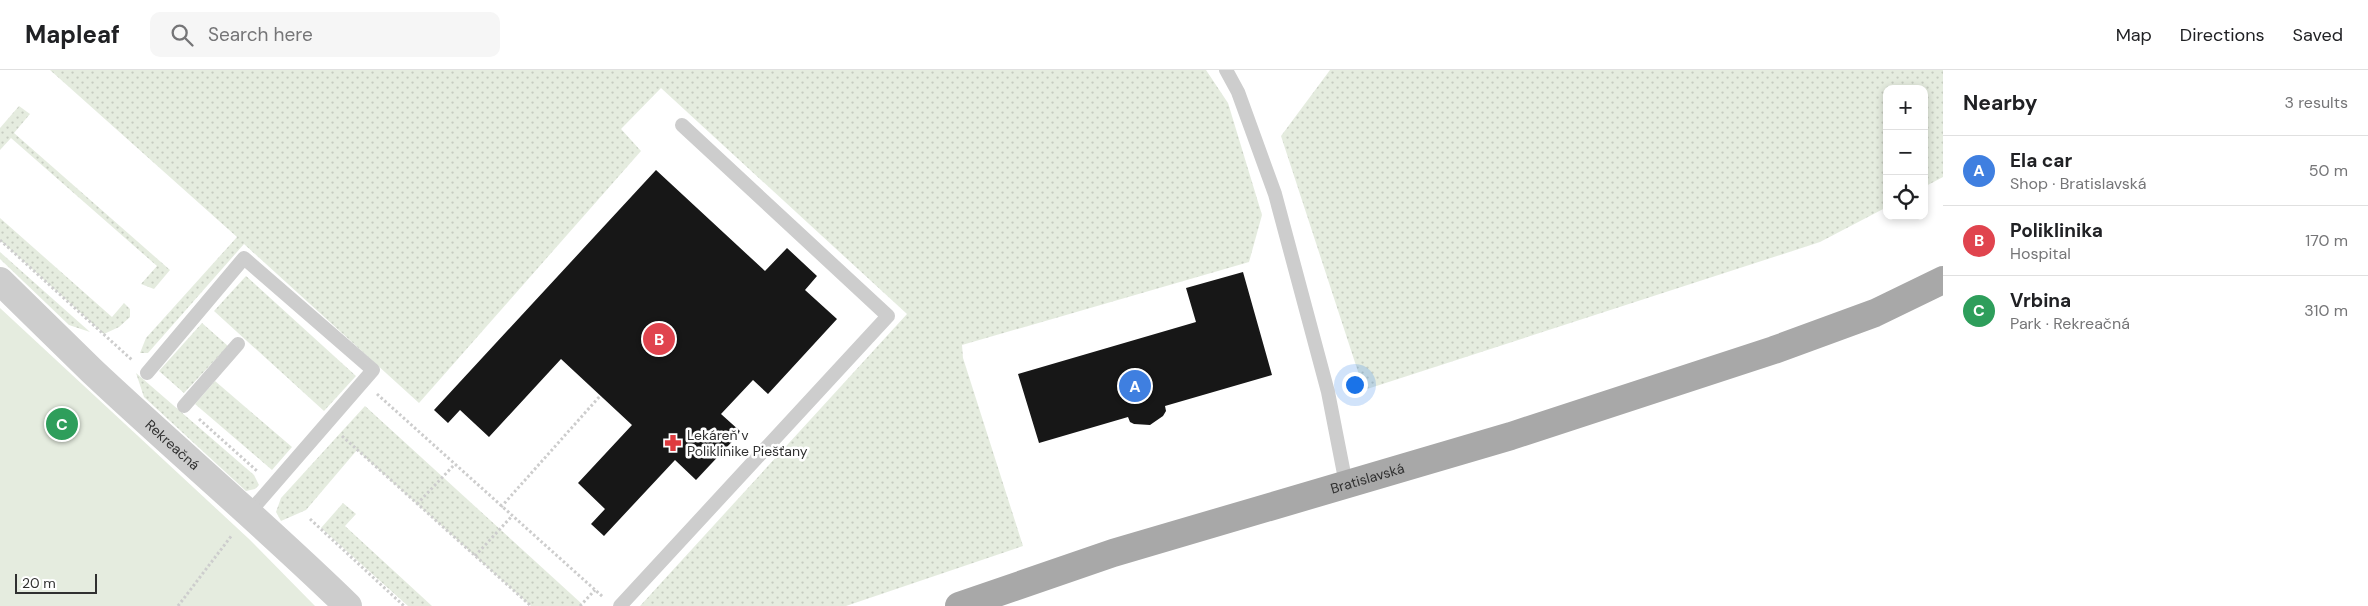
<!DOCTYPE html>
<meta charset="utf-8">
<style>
:root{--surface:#fff;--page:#f6f6f6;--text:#202124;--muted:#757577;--line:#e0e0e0;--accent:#0b8043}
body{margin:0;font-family:"DM Sans",sans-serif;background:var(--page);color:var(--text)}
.controls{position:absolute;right:15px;top:15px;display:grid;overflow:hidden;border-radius:10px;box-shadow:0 2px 8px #0003}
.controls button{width:45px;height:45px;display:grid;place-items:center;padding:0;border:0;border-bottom:1px solid var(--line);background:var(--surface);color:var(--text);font:25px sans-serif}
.scale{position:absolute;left:15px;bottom:12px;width:82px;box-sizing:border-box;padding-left:5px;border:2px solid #303030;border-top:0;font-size:14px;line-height:18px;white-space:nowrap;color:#303030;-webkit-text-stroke:4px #fff;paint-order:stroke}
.you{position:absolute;left:1354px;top:314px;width:18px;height:18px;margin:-12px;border:4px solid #fff;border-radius:50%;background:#1a73e8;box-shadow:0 0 0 8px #1a73e833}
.badge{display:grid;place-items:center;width:32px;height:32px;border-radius:50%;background:var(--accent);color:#fff;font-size:16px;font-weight:700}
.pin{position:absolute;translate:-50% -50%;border:2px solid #fff;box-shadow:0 1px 5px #0006}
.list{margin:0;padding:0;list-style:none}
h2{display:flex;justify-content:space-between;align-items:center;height:65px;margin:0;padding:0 20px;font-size:21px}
h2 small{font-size:16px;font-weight:400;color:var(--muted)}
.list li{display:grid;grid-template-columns:32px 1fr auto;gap:15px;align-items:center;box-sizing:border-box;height:70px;padding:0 20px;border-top:1px solid var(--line)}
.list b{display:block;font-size:19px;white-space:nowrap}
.list p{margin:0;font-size:16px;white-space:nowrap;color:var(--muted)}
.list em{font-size:16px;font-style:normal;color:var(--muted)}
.icon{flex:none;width:28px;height:28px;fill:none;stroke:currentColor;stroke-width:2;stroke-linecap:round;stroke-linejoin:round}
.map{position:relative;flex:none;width:1943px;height:536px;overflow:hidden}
header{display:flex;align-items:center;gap:30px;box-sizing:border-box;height:70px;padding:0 25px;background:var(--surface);border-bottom:1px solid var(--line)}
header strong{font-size:24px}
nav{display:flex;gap:28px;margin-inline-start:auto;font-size:18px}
.search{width:350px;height:45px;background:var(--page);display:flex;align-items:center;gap:12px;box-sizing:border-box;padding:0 18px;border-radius:10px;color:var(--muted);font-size:19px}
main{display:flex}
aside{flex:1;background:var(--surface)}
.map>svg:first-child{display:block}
.grass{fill:url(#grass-dots)}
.park{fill:#e5ecdf}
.building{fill:#171717}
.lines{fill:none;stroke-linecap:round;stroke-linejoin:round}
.path{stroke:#cdcdcd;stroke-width:3;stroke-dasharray:2.5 2.5;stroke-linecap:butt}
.service{stroke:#cdcdcd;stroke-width:14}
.minor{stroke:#cdcdcd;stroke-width:28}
.primary{stroke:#a8a8a8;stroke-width:28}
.labels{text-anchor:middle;stroke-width:5;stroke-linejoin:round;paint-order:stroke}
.poi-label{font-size:14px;fill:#303030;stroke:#fff;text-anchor:start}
.street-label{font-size:14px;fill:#303030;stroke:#fff}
</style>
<header>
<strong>Mapleaf</strong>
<div class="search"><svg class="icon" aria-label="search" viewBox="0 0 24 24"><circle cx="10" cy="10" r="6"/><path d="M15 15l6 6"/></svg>Search here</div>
<nav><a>Map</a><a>Directions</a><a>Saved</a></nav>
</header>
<main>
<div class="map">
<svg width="1943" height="536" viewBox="0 0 1943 536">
<defs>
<pattern id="grass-dots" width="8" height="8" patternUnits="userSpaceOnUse" patternTransform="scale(1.25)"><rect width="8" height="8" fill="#e5ecdf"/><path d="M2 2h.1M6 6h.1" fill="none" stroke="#c5cbc0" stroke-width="1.8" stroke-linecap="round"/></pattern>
</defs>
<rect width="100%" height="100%" fill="#fff"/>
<path class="grass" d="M50 0H1206L1228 33 1262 145 1249 192 962 275 963 288 1023 476 846 536H640L907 244 661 18 621 59 641 81 419 333 244 174 148 283H140L146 268 237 167Z
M1330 0H1943V107L1924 117V19H1887V137L1820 172 1364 320 1281 66Z
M19 36 30 44 14 63 170 200 154 219 141 214 157 196 11 68 0 80V58Z
M0 148 112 247 124 233 130 239V247L119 257 104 264 0 170Z
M0 182 90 262 69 255 0 189Z
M246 206 356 306 324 341 214 241Z
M202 253 228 276 184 323 159 301Z
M136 303 254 405 259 415 255 419 246 421 144 327Z
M215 311 292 377 272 400 195 334Z
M365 336 582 534 580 536H531L357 380 306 440 281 451 276 442 281 428Z
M343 433 356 444 345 456 432 536H408L321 458Z"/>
<path class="park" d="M0 238 249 469 315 536H0Z"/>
<path class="building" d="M656 100 765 201 787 178 817 206 805 220 837 249 768 324 753 310 721 344 741 362 696 410 675 390 604 466 591 454 605 439 578 413 632 355 561 289 489 367 460 340 448 353 434 340Z
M1243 202 1272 305 1165 336 1166 341 1163 346 1150 355 1134 354 1130 352 1128 347 1039 373 1018 304 1196 252 1186 218Z"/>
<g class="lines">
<path class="path" d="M0 170 132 290
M377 324 603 527
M199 349 257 401
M342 366 531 536
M417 434 455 394
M501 437 600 326
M310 449 404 536
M475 486 512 446
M178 536 232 465
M580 536 595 520"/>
<path class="service" d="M1226 0 1238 22 1275 124 1328 322 1346 414
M147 303 244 188 373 300 248 444
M184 336 238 274
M620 536 888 246 682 55"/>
<path class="minor" id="s1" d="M0 211C31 241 61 271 92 301 176 380 265 455 348 536"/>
<path class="primary" id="s2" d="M959 536 1113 483 1511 366 1774 280 1875 243 1943 210"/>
</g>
<defs>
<g id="pharmacy-bare" transform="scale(1.35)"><path d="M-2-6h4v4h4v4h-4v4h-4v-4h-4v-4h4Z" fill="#de3b3f" stroke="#fff" stroke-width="2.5" paint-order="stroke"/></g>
</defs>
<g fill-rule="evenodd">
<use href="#pharmacy-bare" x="673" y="373"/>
</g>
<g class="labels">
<g class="poi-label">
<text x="687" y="370">Lekáreň v<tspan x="687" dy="16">Poliklinike Piešťany</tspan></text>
</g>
<g class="street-label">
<text dy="5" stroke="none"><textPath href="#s1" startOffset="238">Rekreačná</textPath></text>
<text dy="5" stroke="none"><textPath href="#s2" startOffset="428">Bratislavská</textPath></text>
</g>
</g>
</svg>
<div class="controls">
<button>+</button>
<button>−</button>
<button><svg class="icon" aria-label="locate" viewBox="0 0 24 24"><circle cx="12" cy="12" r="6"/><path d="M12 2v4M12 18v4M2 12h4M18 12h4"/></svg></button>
</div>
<div class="scale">20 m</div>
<div class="you"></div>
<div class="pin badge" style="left:1135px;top:316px;background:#3f7fe0">A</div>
<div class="pin badge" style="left:659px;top:269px;background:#e0444e">B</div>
<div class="pin badge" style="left:62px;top:354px;background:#2e9e5b">C</div>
</div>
<aside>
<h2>Nearby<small>3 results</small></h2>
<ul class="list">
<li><span class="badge" style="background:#3f7fe0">A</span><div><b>Ela car</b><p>Shop · Bratislavská</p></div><em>50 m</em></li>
<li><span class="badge" style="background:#e0444e">B</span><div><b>Poliklinika</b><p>Hospital</p></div><em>170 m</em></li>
<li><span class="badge" style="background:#2e9e5b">C</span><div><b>Vrbina</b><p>Park · Rekreačná</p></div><em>310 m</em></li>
</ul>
</aside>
</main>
